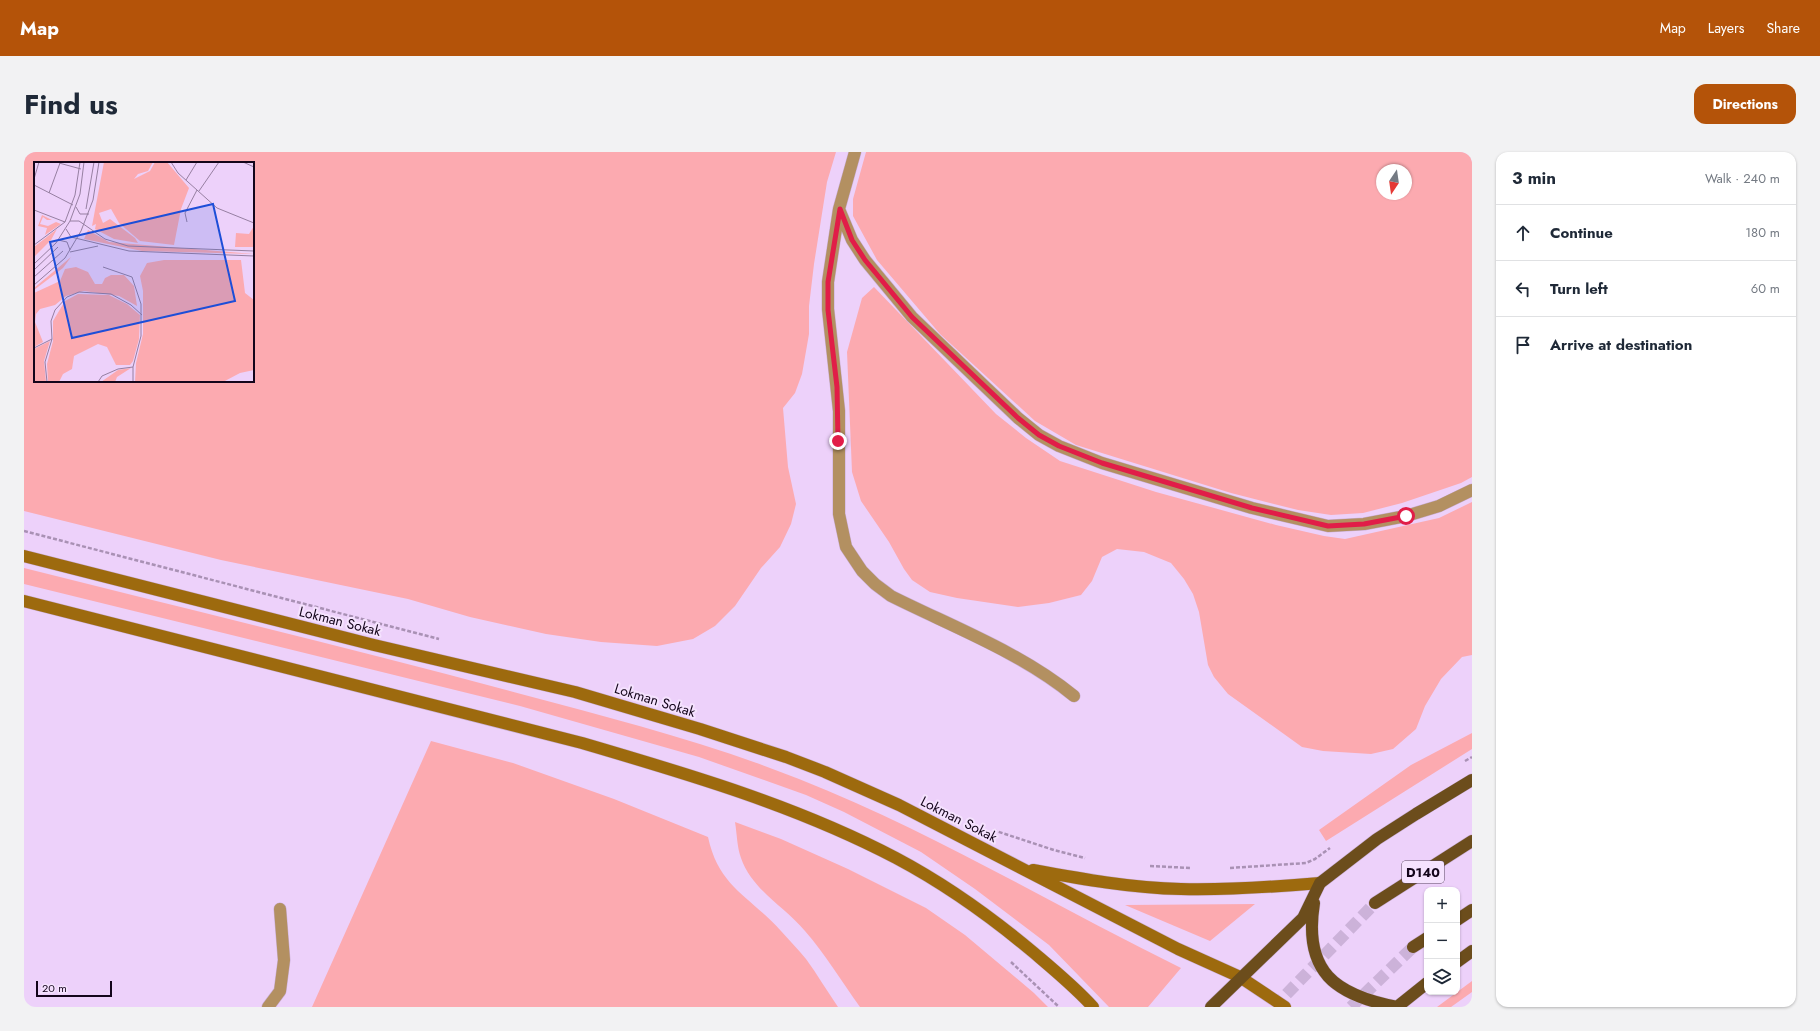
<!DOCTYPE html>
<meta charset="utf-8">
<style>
:root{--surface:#fff;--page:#f2f2f3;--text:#1f2937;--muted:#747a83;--line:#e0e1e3;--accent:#b45309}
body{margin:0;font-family:Jost,sans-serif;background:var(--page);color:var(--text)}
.controls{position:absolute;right:12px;bottom:12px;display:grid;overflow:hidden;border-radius:8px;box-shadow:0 1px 3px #0004}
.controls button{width:36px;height:36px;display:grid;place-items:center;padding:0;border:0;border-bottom:1px solid var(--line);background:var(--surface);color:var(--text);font:20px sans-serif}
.compass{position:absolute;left:1352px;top:12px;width:36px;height:36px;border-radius:50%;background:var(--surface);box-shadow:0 1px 3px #0004;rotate:193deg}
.scale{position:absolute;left:12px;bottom:10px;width:76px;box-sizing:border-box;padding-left:4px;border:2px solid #14051b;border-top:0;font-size:11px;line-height:14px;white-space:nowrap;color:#14051b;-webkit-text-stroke:3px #f5e2fe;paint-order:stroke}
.stop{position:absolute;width:12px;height:12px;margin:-9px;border:3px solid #e11d48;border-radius:50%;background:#fff}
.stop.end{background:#e11d48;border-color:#fff;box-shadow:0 1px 4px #0008}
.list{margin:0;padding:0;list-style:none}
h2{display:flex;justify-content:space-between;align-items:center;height:52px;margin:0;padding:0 16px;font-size:17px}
h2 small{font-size:13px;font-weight:400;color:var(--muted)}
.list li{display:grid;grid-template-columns:26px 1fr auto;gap:12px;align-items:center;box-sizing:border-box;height:56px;padding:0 16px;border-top:1px solid var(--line)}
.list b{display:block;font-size:15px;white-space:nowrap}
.list em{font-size:13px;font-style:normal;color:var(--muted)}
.icon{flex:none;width:22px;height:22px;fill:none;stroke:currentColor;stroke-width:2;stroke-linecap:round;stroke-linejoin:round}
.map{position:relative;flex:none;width:1448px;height:855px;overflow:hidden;border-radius:12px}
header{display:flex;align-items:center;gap:24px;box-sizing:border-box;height:56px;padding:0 20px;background:var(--accent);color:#fff}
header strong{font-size:19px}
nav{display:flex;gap:22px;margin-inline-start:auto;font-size:14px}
.intro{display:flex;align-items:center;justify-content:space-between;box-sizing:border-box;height:96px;padding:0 24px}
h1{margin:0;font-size:28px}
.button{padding:10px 18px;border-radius:12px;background:var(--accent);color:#fff;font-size:14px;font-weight:700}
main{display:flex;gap:24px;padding:0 24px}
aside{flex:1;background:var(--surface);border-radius:12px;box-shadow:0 1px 3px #0004}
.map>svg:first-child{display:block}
.green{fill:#fcaab0;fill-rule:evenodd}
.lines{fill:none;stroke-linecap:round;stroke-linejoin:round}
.trunk-tunnel{stroke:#ccb2d9;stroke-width:12;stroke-dasharray:12 6;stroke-linecap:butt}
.service-casing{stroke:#cab0d6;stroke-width:13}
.secondary-casing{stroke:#cab0d6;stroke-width:13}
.trunk-casing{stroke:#cab0d6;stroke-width:13}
.path{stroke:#a991b4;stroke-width:2.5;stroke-dasharray:4 2;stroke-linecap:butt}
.service{stroke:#b39061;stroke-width:12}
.secondary{stroke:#9d6a0e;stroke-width:12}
.trunk{stroke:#6c4d1c;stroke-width:12}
.route{stroke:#e11d48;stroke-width:5}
.labels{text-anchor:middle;stroke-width:4;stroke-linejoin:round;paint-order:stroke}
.shield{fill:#f5e2fe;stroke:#58475f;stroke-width:1}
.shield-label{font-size:13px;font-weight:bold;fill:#14051b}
.street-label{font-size:14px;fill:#14051b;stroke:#f5e2fe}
.inset-road{fill:none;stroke:#967fa1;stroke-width:1}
.view{fill:#1d4ed8;fill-opacity:0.15;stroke:#1d4ed8;stroke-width:2}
.inset-edge{fill:none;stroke:#14051b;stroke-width:2}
</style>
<header>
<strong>Map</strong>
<nav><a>Map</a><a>Layers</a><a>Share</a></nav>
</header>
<div class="intro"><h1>Find us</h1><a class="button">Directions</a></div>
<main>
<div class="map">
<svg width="1448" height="855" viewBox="0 0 1448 855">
<rect width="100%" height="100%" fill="#edd1fa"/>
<path class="green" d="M0 0H812L803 30 790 112 785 154V182L778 222 771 241 759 256 764 315 772 352 767 372 756 395 737 416 711 454 691 474 669 487 633 494 577 490 522 482 446 465 384 447 197 408 0 359ZM11 11H229V229H11Z
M842 0H1448V325L1437 331 1378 351 1339 361 1307 363 1274 358 1207 341 1052 293 1011 269 916 182 853 108 829 64V47ZM1358 18H1382V42H1358Z
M850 135 972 262 1002 286 1036 309 1132 340 1252 373 1300 384 1321 387 1415 366 1448 350V503L1438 505 1417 527 1401 554 1392 577 1369 597 1347 602 1299 599 1278 595 1204 542 1190 525 1184 513 1175 460 1169 442 1160 427 1147 411 1120 400 1093 397 1078 405 1068 429 1057 443 1025 451 994 455 933 446 906 440 888 428 880 417 865 390 837 349 828 320 823 200 838 146Z
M0 416C166 458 332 497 497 542 591 567 685 591 775 627 907 679 1029 753 1157 816L1124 855H1085L1025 793 951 737 897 700 820 660 782 643 675 605 496 554 0 432Z
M1448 581V597L1302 689 1295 678 1387 613Z
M407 589 489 611 590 647 684 685C695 736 726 744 757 779 765 788 774 797 782 807 793 822 803 839 814 855H288Z
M711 670 757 687 824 717 902 756 941 783 1010 841 1024 855H836C818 830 801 802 781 779 760 754 728 738 717 706 713 695 713 682 711 670Z
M1231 752 1186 789 1101 753Z
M1448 829V840L1427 855H1413Z"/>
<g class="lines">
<path class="trunk-tunnel" d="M1250 855 1351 751
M1327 855 1389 795"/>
<g class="service-casing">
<path id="service" d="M831 0 815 57 804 130V157L815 259V362L822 395 838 419 851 432 867 444C929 475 996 500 1050 544
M815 57 828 88 841 108 888 165 994 266 1015 283 1035 294 1078 311 1228 356 1304 374 1340 372 1382 364 1415 354 1448 338
M244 855 256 839 260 808 256 757"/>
</g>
<g class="secondary-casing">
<path id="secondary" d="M0 404 350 493 551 540 676 577 762 605 801 620 875 653 1154 797 1216 825 1261 855
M0 449 558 591C664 622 773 654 872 706 921 732 966 764 1009 800 1029 817 1051 835 1069 855
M1009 718C1058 727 1107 736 1157 737 1203 738 1250 735 1296 731"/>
</g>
<g class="trunk-casing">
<path id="trunk" d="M1290 751C1279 820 1311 843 1373 855
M1351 751 1448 689
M1433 768 1448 758
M1389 795 1403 786
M1433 810 1448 799
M1187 855 1279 766 1296 731 1353 687 1392 662 1448 628
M1373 855 1403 831"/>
</g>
<path class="path" d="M0 379 415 487
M1441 609 1448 605
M969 678 1030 698 1061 706
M1126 714 1167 716
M1206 716 1282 711 1291 707 1306 696
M987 810 1035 855"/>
<use href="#service" class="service"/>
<use href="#secondary" class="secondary"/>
<use href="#trunk" class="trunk"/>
</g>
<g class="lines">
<path class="route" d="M814 289 813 235 804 158V130L816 57 828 88 841 108 888 165 994 266 1015 283 1035 294 1078 311 1228 356 1304 374 1340 372 1382 364"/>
</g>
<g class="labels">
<rect class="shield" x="1378" y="709" width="42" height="22" rx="3"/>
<g class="shield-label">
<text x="1399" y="725">D140</text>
</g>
<g class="street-label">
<text transform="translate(316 469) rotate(14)" y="5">Lokman Sokak</text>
<text transform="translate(631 548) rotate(17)" y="5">Lokman Sokak</text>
<text transform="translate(935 667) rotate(27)" y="5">Lokman Sokak</text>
</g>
</g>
<g transform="translate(10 10)">
<rect width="220" height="220" fill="#edd1fa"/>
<path d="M70 0H119L114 9 104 12 100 17 116 9 121 0H133L155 26 147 47 140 83 106 79 85 61 77 47 65 51 69 61 76 57 101 76 104 81 80 77 61 67 62 62 58 64ZM8 53 18 58H13L9 55 6 62 14 64 22 60 27 62 11 73 13 66 4 64ZM220 64V85H201L202 71 215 72ZM23 67 17 78 0 95V85ZM54 68 75 80 220 92 108 89 50 77ZM37 95 29 106 0 128V126ZM130 98H207L211 131 220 138V208L206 211 189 220H101L102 201 109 172V129L106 114 113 101ZM42 105 54 110 61 122H68L71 116 77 113H90L100 124 103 144 85 134 50 129 32 134 21 143 6 147 2 152 1 160 9 180 0 185V131L26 119 31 107ZM44 132 75 133 93 142 106 153 105 177 99 199 96 203H82L73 185 64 182 40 194 38 207 29 212 25 220H14L13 202 19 179V159L31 139ZM16 179 10 199 12 220H0V187ZM97 206 83 215 81 220H67L84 208Z" fill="#fcaab0"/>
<path class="inset-road" d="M137 0 144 11 183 46 220 61M209 0 220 5M25 1 47 7M0 17 5 0M152 18 163 0M0 23 39 43M165 29 185 0M15 31 26 1M42 45 46 52H55M52 47 60 0M0 48 31 60M36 59H45L71 77 94 84 220 89M153 60 151 51 163 28M32 67 37 75 95 89 220 94M24 78 33 80 36 88M0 83 31 60 41 33 46 0M36 90 64 84M0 102 22 81 36 59 46 32 50 0M69 105 98 115 107 142V174L99 205V220M0 108 24 85M0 115 29 89M0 123 31 96 47 69 59 38 65 0M0 186 18 177M13 220 11 200 18 177 17 159 21 148 33 135 45 130 77 132 97 143 108 153M64 220 68 214 84 207 99 205"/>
<path class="view" d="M179 42 201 139 38 176 16 80Z"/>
<rect width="220" height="220" class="inset-edge"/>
</g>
</svg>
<div class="controls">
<button>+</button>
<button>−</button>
<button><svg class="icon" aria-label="layers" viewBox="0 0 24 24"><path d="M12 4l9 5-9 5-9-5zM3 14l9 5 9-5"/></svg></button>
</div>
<svg class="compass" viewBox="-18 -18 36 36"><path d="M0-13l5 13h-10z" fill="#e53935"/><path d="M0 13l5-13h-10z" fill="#747a83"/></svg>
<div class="scale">20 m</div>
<div class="stop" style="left:1382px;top:364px"></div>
<div class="stop end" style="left:814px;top:289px"></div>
</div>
<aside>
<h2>3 min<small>Walk · 240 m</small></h2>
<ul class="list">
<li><svg class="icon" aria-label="ahead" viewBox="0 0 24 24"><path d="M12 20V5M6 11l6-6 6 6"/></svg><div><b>Continue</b></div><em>180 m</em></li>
<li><svg class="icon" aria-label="left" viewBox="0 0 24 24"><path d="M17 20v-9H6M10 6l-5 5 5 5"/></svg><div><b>Turn left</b></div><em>60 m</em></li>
<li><svg class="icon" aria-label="arrive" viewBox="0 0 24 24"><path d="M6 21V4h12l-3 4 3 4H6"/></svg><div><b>Arrive at destination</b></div></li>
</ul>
</aside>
</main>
